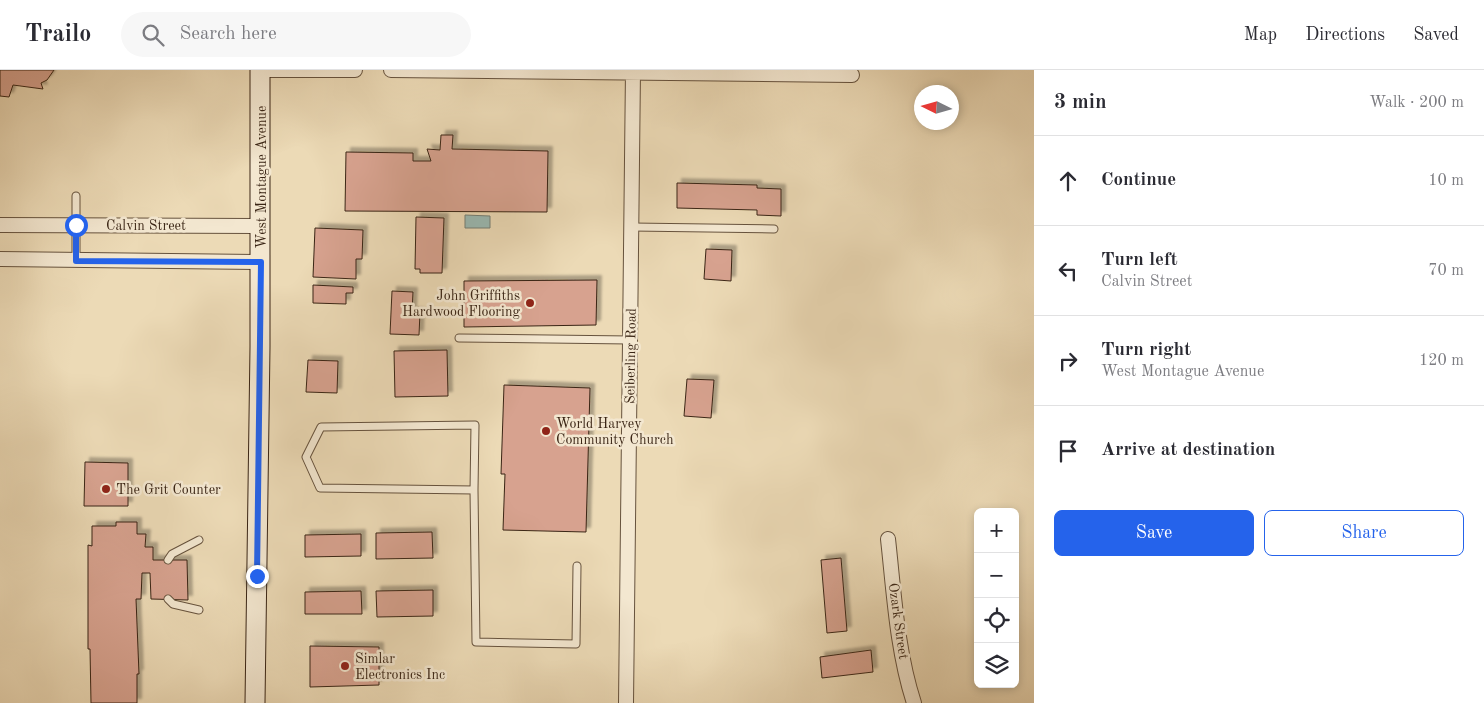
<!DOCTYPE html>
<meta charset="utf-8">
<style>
:root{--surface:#fff;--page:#f7f7f7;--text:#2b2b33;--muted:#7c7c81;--line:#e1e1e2;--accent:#2563eb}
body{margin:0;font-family:"Old Standard TT",serif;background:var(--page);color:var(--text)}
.controls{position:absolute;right:15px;bottom:15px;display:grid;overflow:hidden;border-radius:8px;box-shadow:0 2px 8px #0003}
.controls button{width:45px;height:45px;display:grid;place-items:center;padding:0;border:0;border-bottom:1px solid var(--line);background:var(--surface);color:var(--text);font:25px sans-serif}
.compass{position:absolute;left:914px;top:15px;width:45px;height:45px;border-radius:50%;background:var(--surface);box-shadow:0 2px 8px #0003;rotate:275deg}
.stop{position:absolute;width:15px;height:15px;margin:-11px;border:4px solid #2563eb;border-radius:50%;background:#fff}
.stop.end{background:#2563eb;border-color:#fff;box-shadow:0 1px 5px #0008}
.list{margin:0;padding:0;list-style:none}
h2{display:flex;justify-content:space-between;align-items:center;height:65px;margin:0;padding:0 20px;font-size:21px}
h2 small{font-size:16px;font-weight:400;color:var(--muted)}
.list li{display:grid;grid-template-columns:32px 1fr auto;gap:15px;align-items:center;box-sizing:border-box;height:90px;padding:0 20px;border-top:1px solid var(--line)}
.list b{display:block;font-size:19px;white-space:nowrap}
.list p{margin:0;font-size:16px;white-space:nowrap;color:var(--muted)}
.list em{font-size:16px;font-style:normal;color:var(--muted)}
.actions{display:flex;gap:10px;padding:15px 20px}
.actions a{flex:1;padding:11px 0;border:1px solid var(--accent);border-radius:8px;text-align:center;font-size:18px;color:var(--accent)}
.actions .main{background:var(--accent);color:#fff}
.icon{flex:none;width:28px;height:28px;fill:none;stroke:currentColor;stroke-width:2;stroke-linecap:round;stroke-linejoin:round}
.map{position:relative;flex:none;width:1034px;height:633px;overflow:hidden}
header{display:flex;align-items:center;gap:30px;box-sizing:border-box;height:70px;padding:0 25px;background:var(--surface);border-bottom:1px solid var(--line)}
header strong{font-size:24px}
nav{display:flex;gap:28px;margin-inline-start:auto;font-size:18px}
.search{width:350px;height:45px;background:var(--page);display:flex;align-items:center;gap:12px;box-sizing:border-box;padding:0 18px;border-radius:28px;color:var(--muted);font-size:19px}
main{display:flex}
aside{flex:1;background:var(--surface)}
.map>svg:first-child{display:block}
.water{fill:#9abab4;stroke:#747e74}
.building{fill:#d7a28f;stroke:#3a2515;filter:url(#shadow)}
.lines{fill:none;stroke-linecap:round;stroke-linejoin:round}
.lane-casing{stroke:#66523d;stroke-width:9}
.street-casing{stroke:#66523d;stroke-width:16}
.secondary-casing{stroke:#3a2515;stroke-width:21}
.lane{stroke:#f3e7d0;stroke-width:7}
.street{stroke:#f3e7d0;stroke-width:14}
.secondary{stroke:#f3e7d0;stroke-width:19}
.route{stroke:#2563eb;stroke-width:6}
.poi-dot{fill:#8f2418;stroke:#f3e7d0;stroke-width:2}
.labels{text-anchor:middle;stroke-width:5;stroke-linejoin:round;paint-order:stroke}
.street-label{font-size:14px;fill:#3a2515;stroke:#f3e7d0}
.poi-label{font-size:14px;fill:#3a2515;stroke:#f3e7d0;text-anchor:start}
</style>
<header>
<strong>Trailo</strong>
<div class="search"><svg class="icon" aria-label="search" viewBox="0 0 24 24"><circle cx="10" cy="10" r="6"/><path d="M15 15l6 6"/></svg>Search here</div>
<nav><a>Map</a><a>Directions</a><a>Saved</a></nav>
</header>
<main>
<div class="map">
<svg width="1034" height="633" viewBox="0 0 1034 633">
<defs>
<filter id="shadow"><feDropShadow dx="4.5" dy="-4.5" stdDeviation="1" flood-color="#0004"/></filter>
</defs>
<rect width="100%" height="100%" fill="#ecdab6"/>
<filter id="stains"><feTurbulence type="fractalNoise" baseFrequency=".004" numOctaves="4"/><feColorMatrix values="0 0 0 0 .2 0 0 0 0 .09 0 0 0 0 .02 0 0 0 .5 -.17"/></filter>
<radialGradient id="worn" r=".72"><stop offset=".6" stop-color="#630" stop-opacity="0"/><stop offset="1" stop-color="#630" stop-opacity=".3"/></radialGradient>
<path class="water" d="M465 145 490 146V158H465Z"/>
<path class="building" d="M0 0H54L47 10 41 13 43 19 13 15 9 27 0 26Z
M441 65H453L452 79 548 81 547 142 345 141 346 82 413 83V91H431L427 79 440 80Z
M677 113 757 115V118L781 119V146L757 145V140L677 138Z
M416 147 444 148 442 203H420V199H415Z
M315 158 363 160 362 189H356V209L313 207Z
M706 179 732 180 731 211 704 209Z
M597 210 596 255 464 257V211Z
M313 215 353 217V223H346V234L313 233Z
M392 221 413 222 412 242H420L419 265 390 264Z
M447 280 448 326 395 327 394 281Z
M308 290 338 291 337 323 306 322Z
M687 309 714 310 711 348 684 346Z
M504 315 590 318 586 462 503 460 505 404H501Z
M85 392 128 393V436H84Z
M116 452H137V464H146L145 477H153V490H187L188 530 151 529 150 503H142L141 529H136L139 604H137V633H91L90 579H88V475L92 476V456H116Z
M432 462 433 488 376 489V463Z
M361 464V486L305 487V465Z
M841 488 847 561 827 563 821 490Z
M433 520V546L377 547 376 521Z
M361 521 362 544H305V522Z
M310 576 379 577V615L310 617Z
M871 580 873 602 822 608 820 587Z"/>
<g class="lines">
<g class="lane-casing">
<path id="lane" d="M632 157 774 159
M76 191V126
M459 268 630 270
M474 420 475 355 321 357 306 387 320 418 474 420 476 572 576 574 577 496
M168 490 172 484 199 470
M168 529 173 534 199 540"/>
</g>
<g class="street-casing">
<path id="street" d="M260 0H355
M391 0 852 5
M0 155 261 156
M0 189 261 192
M888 469C894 523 897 581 914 633
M626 633 633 0"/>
</g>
<g class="secondary-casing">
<path id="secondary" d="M255 633 260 277V0"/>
</g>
<use href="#lane" class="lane"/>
<use href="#street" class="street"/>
<use href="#secondary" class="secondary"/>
</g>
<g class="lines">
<path class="route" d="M76 155V191L261 192 257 506"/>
</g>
<g class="poi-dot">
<circle cx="530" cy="233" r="5"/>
<circle cx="546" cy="361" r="5"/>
<circle cx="106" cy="419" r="5"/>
<circle cx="345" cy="596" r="5"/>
</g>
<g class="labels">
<g class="street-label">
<text transform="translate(261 107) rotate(-90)" y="5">West Montague Avenue</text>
<text x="146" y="160">Calvin Street</text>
<text transform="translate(630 286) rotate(-89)" y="5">Seiberling Road</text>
<text transform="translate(899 551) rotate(82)" y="5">Ozark Street</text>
</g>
<g class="poi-label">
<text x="520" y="230" text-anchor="end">John Griffiths<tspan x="520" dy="16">Hardwood Flooring</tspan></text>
<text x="556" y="358">World Harvey<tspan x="556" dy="16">Community Church</tspan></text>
<text x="116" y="424">The Grit Counter</text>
<text x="355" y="593">Simlar<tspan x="355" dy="16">Electronics Inc</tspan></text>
</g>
</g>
<rect width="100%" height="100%" filter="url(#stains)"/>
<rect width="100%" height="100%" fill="url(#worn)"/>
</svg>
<div class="controls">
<button>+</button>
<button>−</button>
<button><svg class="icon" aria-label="locate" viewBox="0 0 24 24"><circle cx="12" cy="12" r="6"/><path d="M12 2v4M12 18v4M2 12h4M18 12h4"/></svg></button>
<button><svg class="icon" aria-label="layers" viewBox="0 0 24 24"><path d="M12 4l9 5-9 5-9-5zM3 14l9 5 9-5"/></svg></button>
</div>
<svg class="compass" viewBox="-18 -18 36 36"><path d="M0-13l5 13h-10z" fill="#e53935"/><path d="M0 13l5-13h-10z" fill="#7c7c81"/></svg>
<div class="stop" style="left:76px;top:155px"></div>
<div class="stop end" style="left:257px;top:506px"></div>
</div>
<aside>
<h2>3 min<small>Walk · 200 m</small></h2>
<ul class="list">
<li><svg class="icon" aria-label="ahead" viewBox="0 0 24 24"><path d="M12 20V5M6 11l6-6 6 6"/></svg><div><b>Continue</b></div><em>10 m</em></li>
<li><svg class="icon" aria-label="left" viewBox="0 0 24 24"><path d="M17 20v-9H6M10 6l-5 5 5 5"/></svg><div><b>Turn left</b><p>Calvin Street</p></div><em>70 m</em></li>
<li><svg class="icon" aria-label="right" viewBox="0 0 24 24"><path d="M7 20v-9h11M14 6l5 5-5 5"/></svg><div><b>Turn right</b><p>West Montague Avenue</p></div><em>120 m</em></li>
<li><svg class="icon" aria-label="arrive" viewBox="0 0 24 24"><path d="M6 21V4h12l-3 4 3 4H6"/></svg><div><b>Arrive at destination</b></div></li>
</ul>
<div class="actions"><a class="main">Save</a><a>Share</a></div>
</aside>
</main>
